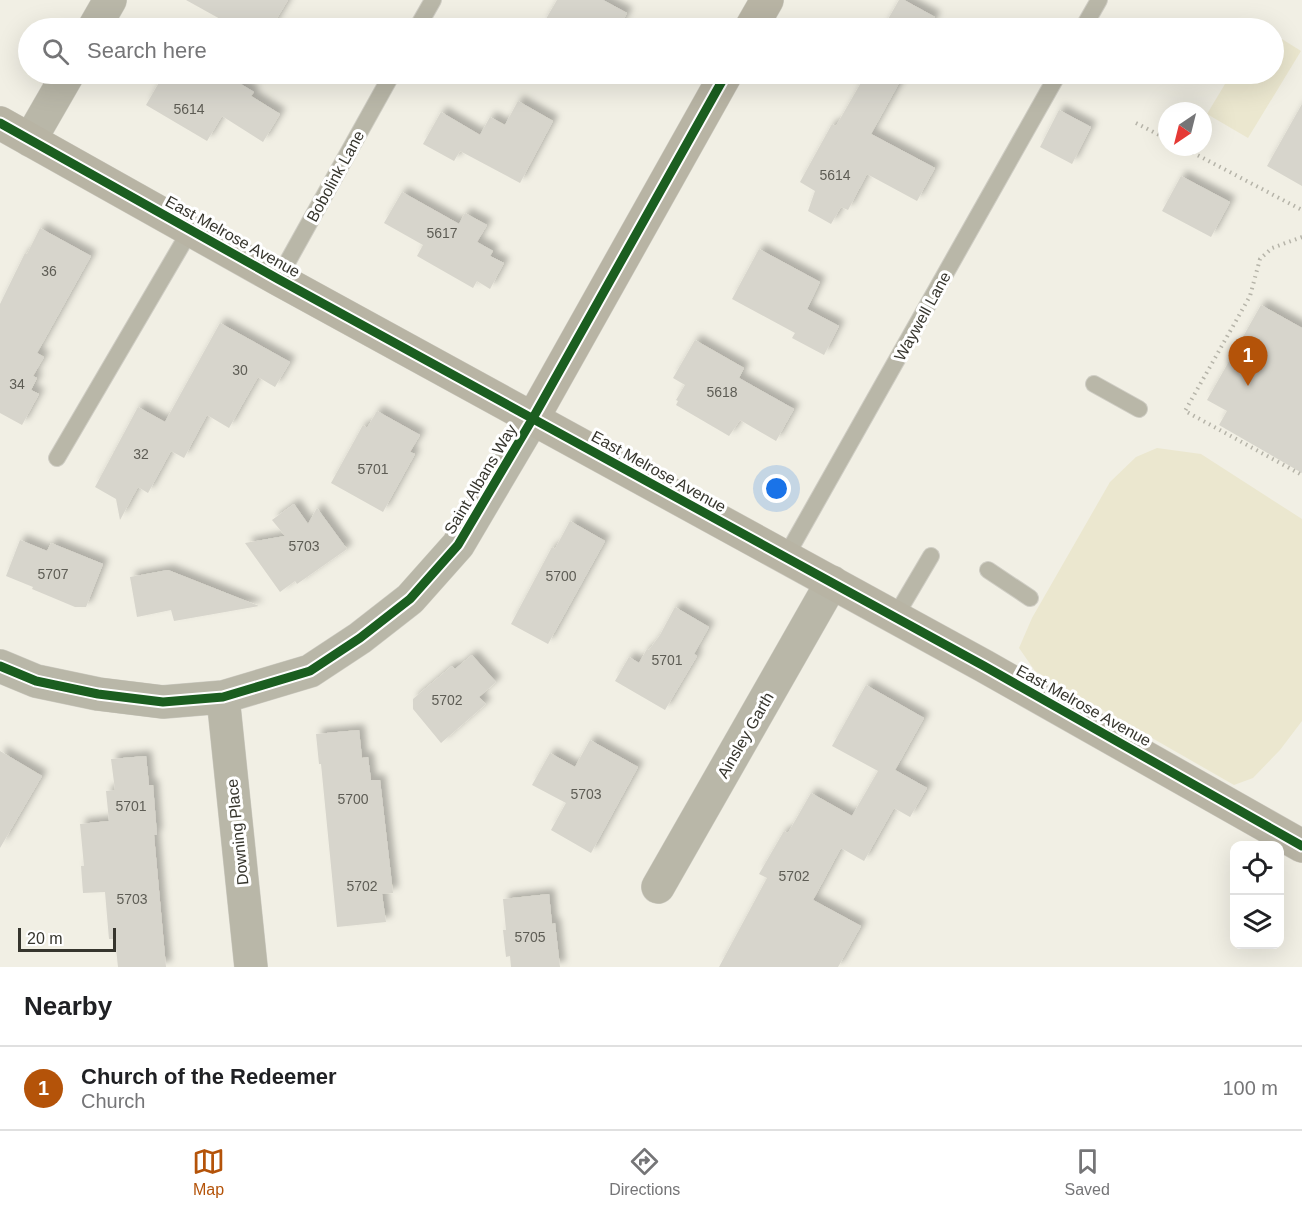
<!DOCTYPE html>
<style>
:root{--surface:#fff;--page:#f6f6f6;--text:#202124;--muted:#757577;--line:#e0e0e0;--accent:#b45309}
body{margin:0;font-family:Arial,sans-serif;background:var(--page);color:var(--text)}
.controls{position:absolute;right:18px;bottom:18px;display:grid;overflow:hidden;border-radius:12px;box-shadow:0 6px 24px #0002}
.controls button{width:54px;height:54px;display:grid;place-items:center;padding:0;border:0;border-bottom:2px solid var(--line);background:var(--surface);color:var(--text);font:30px sans-serif}
.compass{position:absolute;left:1158px;top:102px;width:54px;height:54px;border-radius:50%;background:var(--surface);box-shadow:0 6px 24px #0002;rotate:215deg}
.scale{position:absolute;left:18px;bottom:15px;width:98px;box-sizing:border-box;padding-left:6px;border:3px solid #36352d;border-top:0;font-size:16px;line-height:21px;white-space:nowrap;color:#36352d;-webkit-text-stroke:4px #fff;paint-order:stroke}
.you{position:absolute;left:777px;top:489px;width:21px;height:21px;margin:-15px;border:4px solid #fff;border-radius:50%;background:#1a73e8;box-shadow:0 0 0 9px #1a73e833}
.badge{display:grid;place-items:center;width:39px;height:39px;border-radius:50%;background:var(--accent);color:#fff;font-size:20px;font-weight:700}
.pin{position:absolute;translate:-50% -50px;filter:drop-shadow(0 2px 3px #0008)}
.pin::after{content:'';position:absolute;top:32px;width:21px;height:18px;background:inherit;clip-path:polygon(0 0,100% 0,50% 100%)}
.list{margin:0;padding:0;list-style:none}
h2{display:flex;justify-content:space-between;align-items:center;height:78px;margin:0;padding:0 24px;font-size:26px}
h2 small{font-size:20px;font-weight:400;color:var(--muted)}
.list li{display:grid;grid-template-columns:39px 1fr auto;gap:18px;align-items:center;box-sizing:border-box;height:84px;padding:0 24px;border-top:2px solid var(--line)}
.list b{display:block;font-size:22px;white-space:nowrap}
.list p{margin:0;font-size:20px;white-space:nowrap;color:var(--muted)}
.list em{font-size:20px;font-style:normal;color:var(--muted)}
.icon{flex:none;width:33px;height:33px;fill:none;stroke:currentColor;stroke-width:2;stroke-linecap:round;stroke-linejoin:round}
.map{position:relative;flex:none;width:1302px;height:967px;overflow:hidden}
.search{position:absolute;background:var(--surface);box-shadow:0 6px 24px #0002;left:18px;right:18px;top:18px;height:66px;display:flex;align-items:center;gap:15px;box-sizing:border-box;padding:0 21px;border-radius:33px;color:var(--muted);font-size:22px}
.sheet{height:162px;background:var(--surface)}
nav{display:flex;justify-content:space-around;align-items:center;box-sizing:border-box;height:84px;border-top:2px solid var(--line);background:var(--surface);font-size:16px;color:var(--muted)}
nav a{display:grid;justify-items:center;gap:3px}
nav .on{color:var(--accent)}
.map>svg:first-child{display:block}
.green{fill:#ebe7cf}
.building{fill:#d7d5cc;filter:url(#shadow)}
.lines{fill:none;stroke-linecap:round;stroke-linejoin:round}
.lane-casing{stroke:#cfcdc4;stroke-width:18}
.street-casing{stroke:#cfcdc4;stroke-width:34}
.secondary-casing{stroke:#cfcdc4;stroke-width:34}
.path{stroke:#b6b4a9;stroke-width:4;stroke-dasharray:1.5 4.5;stroke-linecap:butt}
.lane{stroke:#b9b7a8;stroke-width:16}
.street{stroke:#b9b7a8;stroke-width:33}
.secondary{stroke:#b8b4a4;stroke-width:33}
.cycleway-casing{stroke:#fff;stroke-width:13}
.cycleway{stroke:#1b5e20;stroke-width:9}
.labels{text-anchor:middle;stroke-width:6;stroke-linejoin:round;paint-order:stroke}
.number-label{font-size:14px;fill:#5e5d55}
.street-label{font-size:16px;fill:#36352d;stroke:#fff}
</style>
<div class="map">
<svg width="1302" height="967" viewBox="0 0 1302 967">
<defs>
<filter id="shadow"><feDropShadow dx="5.5" dy="-5.5" stdDeviation="3" flood-color="#0004"/></filter>
</defs>
<rect width="100%" height="100%" fill="#f1efe4"/>
<path class="green" d="M1274 34 1301 51 1248 138 1207 114 1231 74H1274Z
M1157 448 1201 454 1302 519V721L1280 750 1253 778 1234 785 1035 671 1019 648 1032 618 1110 482 1136 457Z"/>
<path class="building" d="M186 0H288L271 28H217L222 20Z
M557 0H603L627 13 619 28H551L543 24Z
M899 0H904L935 17 929 28H883Z
M164 74H224L254 92 251 96 280 114 263 142 222 116 207 141 146 105Z
M866 74H904L871 134 935 168 917 201 867 174 848 210 841 207 831 224 808 211 815 191 800 182 832 124 836 126Z
M518 101 553 121 520 183 460 151 454 161 423 144 441 112 480 135 490 117 505 125Z
M1302 104V186L1267 166Z
M1059 110 1091 127 1072 164 1040 147Z
M1181 176 1230 202 1211 237 1162 211Z
M402 192 459 224 465 213 487 225 477 242 493 251 490 256 504 263 490 289 477 281 473 288 417 256 423 245 384 223Z
M40 228 91 256 37 353 44 357 33 376 37 378 31 390 39 394 22 425 0 413V304L25 253 27 254Z
M759 249 820 282 807 309 839 326 824 355 792 338 795 333 732 299Z
M1261 305 1302 328V473L1219 425 1227 411 1207 400Z
M220 323 290 362 275 387 258 377 229 428 207 415 184 458 171 451 148 493 138 487 120 520 116 499 95 487 138 407 165 422Z
M695 340 744 368 739 378 794 409 776 441 740 420 729 436 676 405 678 401 676 400 685 385 673 378Z
M377 411 420 435 410 452 415 454 383 512 331 483 363 425 367 428Z
M294 504 308 524 317 508 347 549 297 584 295 581 280 592 245 543 285 536 272 520Z
M570 521 605 541 548 644 511 624 552 547 555 549Z
M20 540 47 551 51 543 103 564 86 607H75L32 589 33 587 6 576Z
M168 570 259 606 174 621 171 610 137 617 130 577Z
M675 607 709 627 694 654 697 656 665 710 615 681 629 657 639 663 647 649 649 650 660 635Z
M472 655 496 682 479 697 486 704 441 743 413 709V699L452 666 455 669Z
M866 685 924 718 895 770 927 788 910 817 894 808 864 861 841 848 813 900 861 926 838 967H719L767 878 759 874 784 831 788 833 811 793 852 816 878 771 832 746Z
M359 730 362 758 368 757 371 780H380L393 893 382 894 386 922 337 927 321 764H319L316 734Z
M590 740 638 767 591 853 551 830 566 803 532 785 550 753 575 767Z
M0 751 42 776 0 848Z
M146 756 149 785H153L157 835H154L166 967H118L115 939H109L105 892 83 893 81 866H84L80 824 109 821 106 791 115 790 111 759Z
M549 894 552 924 555 923 560 967H511L510 956 506 957 503 930H506L503 899Z"/>
<g class="lines">
<g class="lane-casing">
<path id="lane" d="M417 28 433 0
M1083 28 1099 0
M278 279 392 74
M1094 384 1139 409
M57 458 191 229
M785 558 1058 74
M988 570 1030 598
M895 617 931 556"/>
</g>
<g class="street-casing">
<path id="street" d="M94 28 110 0
M30 140 68 74
M0 666 36 681 98 694 163 702 223 697 310 671 360 638 410 599 458 545 533 418
M223 697 251 967
M658 887 832 582"/>
</g>
<g class="secondary-casing">
<path id="secondary" d="M751 28 767 0
M0 123 278 279 984 666 1302 846
M533 418 726 74"/>
</g>
<path class="path" d="M1136 123 1167 139
M1182 147 1302 210
M1302 237 1272 248 1260 259 1250 296 1185 411 1302 475"/>
<use href="#lane" class="lane"/>
<use href="#street" class="street"/>
<use href="#secondary" class="secondary"/>
<g class="cycleway-casing">
<path id="cycleway" d="M0 123 278 279 984 666 1302 846
M0 666 36 681 98 694 163 702 223 697 310 671 360 638 410 599 458 545 533 418 726 74"/>
</g>
<use href="#cycleway" class="cycleway"/>
</g>
<g class="labels">
<g class="number-label">
<text x="189" y="114">5614</text>
<text x="835" y="180">5614</text>
<text x="442" y="238">5617</text>
<text x="49" y="276">36</text>
<text x="240" y="375">30</text>
<text x="17" y="389">34</text>
<text x="722" y="397">5618</text>
<text x="141" y="459">32</text>
<text x="373" y="474">5701</text>
<text x="304" y="551">5703</text>
<text x="53" y="579">5707</text>
<text x="561" y="581">5700</text>
<text x="667" y="665">5701</text>
<text x="447" y="705">5702</text>
<text x="586" y="799">5703</text>
<text x="353" y="804">5700</text>
<text x="131" y="811">5701</text>
<text x="794" y="881">5702</text>
<text x="362" y="891">5702</text>
<text x="132" y="904">5703</text>
<text x="530" y="942">5705</text>
</g>
<g class="street-label">
<text transform="translate(335 176) rotate(-61)" y="6">Bobolink Lane</text>
<text transform="translate(233 236) rotate(29)" y="6">East Melrose Avenue</text>
<text transform="translate(922 316) rotate(-61)" y="6">Waywell Lane</text>
<text transform="translate(659 471) rotate(29)" y="6">East Melrose Avenue</text>
<text transform="translate(480 479) rotate(-59)" y="6">Saint Albans Way</text>
<text transform="translate(1084 705) rotate(29)" y="6">East Melrose Avenue</text>
<text transform="translate(745 735) rotate(-60)" y="6">Ainsley Garth</text>
<text transform="translate(237 832) rotate(-96)" y="6">Downing Place</text>
</g>
</g>
</svg>
<div class="controls">
<button><svg class="icon" aria-label="locate" viewBox="0 0 24 24"><circle cx="12" cy="12" r="6"/><path d="M12 2v4M12 18v4M2 12h4M18 12h4"/></svg></button>
<button><svg class="icon" aria-label="layers" viewBox="0 0 24 24"><path d="M12 4l9 5-9 5-9-5zM3 14l9 5 9-5"/></svg></button>
</div>
<svg class="compass" viewBox="-18 -18 36 36"><path d="M0-13l5 13h-10z" fill="#e53935"/><path d="M0 13l5-13h-10z" fill="#757577"/></svg>
<div class="scale">20 m</div>
<div class="you"></div>
<div class="pin badge" style="left:1248px;top:386px">1</div>
<div class="search"><svg class="icon" aria-label="search" viewBox="0 0 24 24"><circle cx="10" cy="10" r="6"/><path d="M15 15l6 6"/></svg>Search here</div>
</div>
<section class="sheet">
<h2>Nearby<small></small></h2>
<ul class="list">
<li><span class="badge">1</span><div><b>Church of the Redeemer</b><p>Church</p></div><em>100 m</em></li>
</ul>
</section>
<nav>
<a class="on"><svg class="icon" aria-label="map" viewBox="0 0 24 24"><path d="M3 6l6-2 6 2 6-2v14l-6 2-6-2-6 2zM9 4v14M15 6v14"/></svg>Map</a>
<a><svg class="icon" aria-label="directions" viewBox="0 0 24 24"><path d="M12 3l9 9-9 9-9-9zM9 14v-3h6M13 9l2 2-2 2"/></svg>Directions</a>
<a><svg class="icon" aria-label="saved" viewBox="0 0 24 24"><path d="M7 4h10v16l-5-4-5 4z"/></svg>Saved</a>
</nav>
